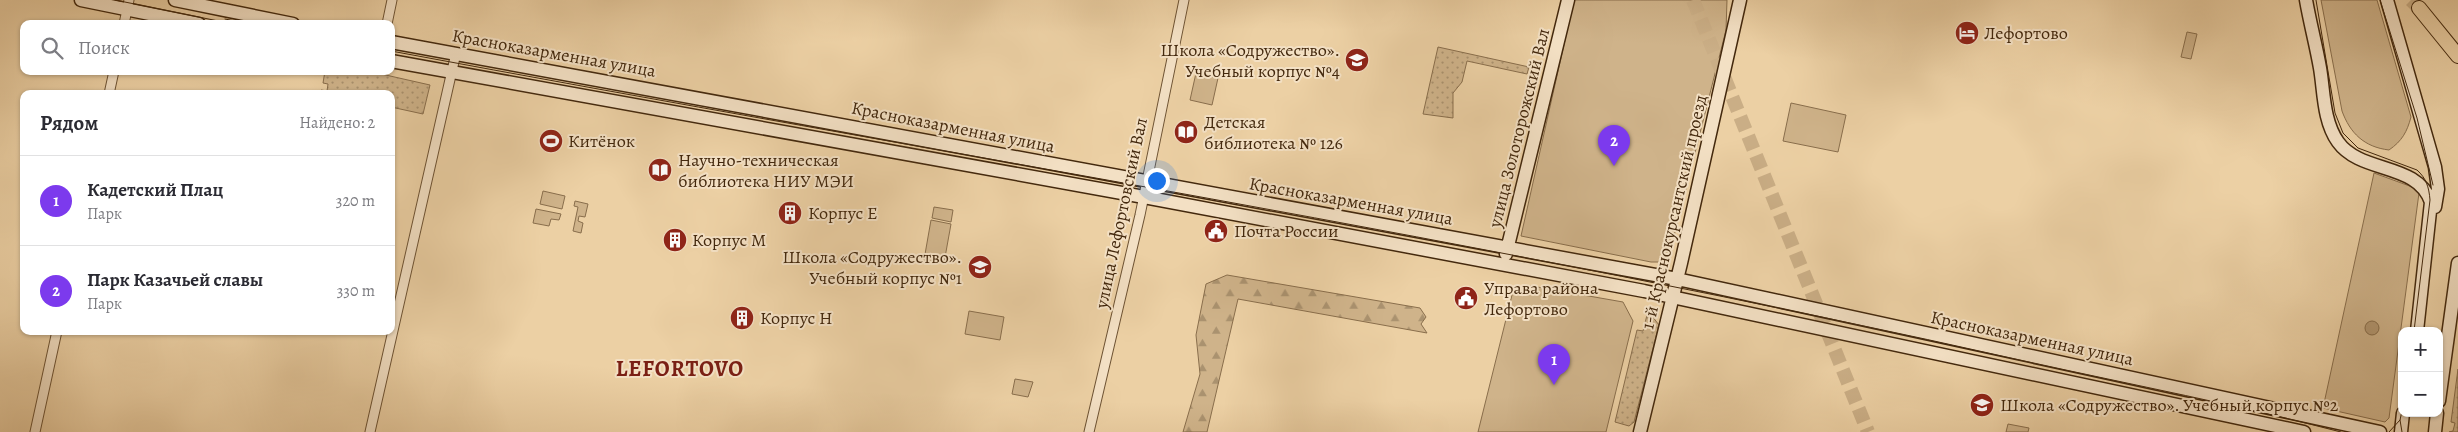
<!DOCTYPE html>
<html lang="ru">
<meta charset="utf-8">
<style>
:root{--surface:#fff;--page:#f7f7f7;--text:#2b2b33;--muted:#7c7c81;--line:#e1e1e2;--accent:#7c3aed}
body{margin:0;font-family:Alegreya,serif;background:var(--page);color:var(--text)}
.controls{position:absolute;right:15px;bottom:15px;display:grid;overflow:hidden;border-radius:10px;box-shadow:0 1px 4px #0004}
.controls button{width:45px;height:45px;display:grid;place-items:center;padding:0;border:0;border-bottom:1px solid var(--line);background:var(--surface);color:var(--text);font:25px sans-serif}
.you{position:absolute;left:1156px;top:180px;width:18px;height:18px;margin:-12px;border:4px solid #fff;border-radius:50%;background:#1a73e8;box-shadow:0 0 0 8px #1a73e833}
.badge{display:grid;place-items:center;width:32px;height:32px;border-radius:50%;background:var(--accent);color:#fff;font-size:16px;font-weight:700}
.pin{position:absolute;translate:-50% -41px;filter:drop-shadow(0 1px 2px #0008)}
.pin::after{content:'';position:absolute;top:26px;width:18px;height:15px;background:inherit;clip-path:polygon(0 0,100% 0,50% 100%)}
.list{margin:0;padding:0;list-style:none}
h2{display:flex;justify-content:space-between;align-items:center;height:65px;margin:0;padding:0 20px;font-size:21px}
h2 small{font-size:16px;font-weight:400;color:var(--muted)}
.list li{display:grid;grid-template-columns:32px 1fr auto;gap:15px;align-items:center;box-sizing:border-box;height:90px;padding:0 20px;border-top:1px solid var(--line)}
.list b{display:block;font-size:19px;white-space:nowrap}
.list p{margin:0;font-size:16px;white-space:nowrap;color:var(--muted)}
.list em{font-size:16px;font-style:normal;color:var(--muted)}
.icon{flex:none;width:28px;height:28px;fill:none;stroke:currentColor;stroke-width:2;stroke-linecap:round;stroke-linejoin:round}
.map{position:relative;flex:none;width:2458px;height:432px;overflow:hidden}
.search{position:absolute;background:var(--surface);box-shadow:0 1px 4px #0004;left:20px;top:20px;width:375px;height:55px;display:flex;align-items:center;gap:12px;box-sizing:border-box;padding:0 18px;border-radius:10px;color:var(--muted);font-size:19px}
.panel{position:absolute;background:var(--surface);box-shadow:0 1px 4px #0004;left:20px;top:90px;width:375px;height:245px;border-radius:10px}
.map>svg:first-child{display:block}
.grass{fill:url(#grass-dots);stroke:#896e4c}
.forest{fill:url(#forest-firs);stroke:#896e4c}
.park{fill:#cfb38a;stroke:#896e4c}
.water{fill:#b39771;stroke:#866b49}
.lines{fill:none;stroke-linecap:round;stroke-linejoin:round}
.primary-tunnel{stroke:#caae86;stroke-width:14;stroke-dasharray:14 7;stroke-linecap:butt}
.street-casing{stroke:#6d5233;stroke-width:11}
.secondary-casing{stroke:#43280d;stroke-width:15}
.primary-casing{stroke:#43280d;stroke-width:16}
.street{stroke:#f3e0c4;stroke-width:9}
.secondary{stroke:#f3e0c4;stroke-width:12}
.primary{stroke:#ecd0a4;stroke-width:14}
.tram{stroke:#43280d;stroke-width:1}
.labels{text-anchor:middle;stroke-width:4;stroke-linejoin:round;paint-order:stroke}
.poi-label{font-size:18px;fill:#43280d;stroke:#f3e0c4;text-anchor:start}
.street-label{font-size:18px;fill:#43280d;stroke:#f3e0c4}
.district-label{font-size:22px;font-weight:bold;letter-spacing:1px;fill:#7a1f14;stroke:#f3e0c4}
</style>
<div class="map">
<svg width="2458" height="432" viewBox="0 0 2458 432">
<defs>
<pattern id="grass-dots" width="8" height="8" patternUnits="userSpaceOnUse" patternTransform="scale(1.25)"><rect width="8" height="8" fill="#cfb38a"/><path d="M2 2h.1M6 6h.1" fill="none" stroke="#aa926f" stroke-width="1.8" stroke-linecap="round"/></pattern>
<pattern id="forest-firs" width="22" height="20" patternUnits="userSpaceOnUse" patternTransform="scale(1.25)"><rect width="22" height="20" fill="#cfb38a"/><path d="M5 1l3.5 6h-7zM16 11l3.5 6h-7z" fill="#aa926f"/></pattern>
</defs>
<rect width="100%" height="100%" fill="#ecd0a4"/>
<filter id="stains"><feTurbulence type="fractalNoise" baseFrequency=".004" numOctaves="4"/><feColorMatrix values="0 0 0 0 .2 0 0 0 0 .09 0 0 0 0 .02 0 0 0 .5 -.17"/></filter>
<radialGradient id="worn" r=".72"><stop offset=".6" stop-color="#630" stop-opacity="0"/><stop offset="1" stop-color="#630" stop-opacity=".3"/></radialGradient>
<path class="grass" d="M1438 47 1529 67 1527 74 1467 61 1462 82 1453 93V118L1423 114Z
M325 71H368L430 85 423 114 391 107V94H330L320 92 321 90 327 91 328 84 323 83Z
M1648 311 1659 325 1634 422 1629 426 1615 422 1637 330 1643 331Z
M2458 369V432H2449L2453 431 2455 423 2451 422Z"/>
<path class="forest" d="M1227 275 1420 308 1426 317 1421 324 1427 333 1238 299 1207 432H1183L1200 374 1196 335 1206 284Z"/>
<path class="park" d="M1574 0H1727L1726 30 1669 256 1662 262H1651L1521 236Z
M2321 0H2377L2411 117C2407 132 2402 141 2389 150 2364 147 2350 133 2342 111Z
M2187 32 2197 34 2191 59 2181 57Z
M1196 73 1218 78 1212 105 1190 100Z
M1791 103 1846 115 1838 152 1783 141Z
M2374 173 2415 188 2419 193 2389 418 2385 422 2323 408Z
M543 191 565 196 562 209 540 204Z
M575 201 588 204 585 217 579 216 578 221 583 223 581 233 573 231 578 207 574 206Z
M934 207 953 210 951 222 932 218Z
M536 209 561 214 559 220 551 219 549 226 533 223Z
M931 220 951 224 944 263 924 260Z
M1526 285 1623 302 1633 321 1606 432H1478L1513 291Z
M969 311 1004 317 1000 340 965 334Z
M1015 379 1033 382 1028 397 1012 394Z
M2008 424 2029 428 2028 432H2006Z"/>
<path class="water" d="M2365 328a7 7 0 1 1 14 0a7 7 0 1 1-14 0Z"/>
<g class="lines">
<path class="primary-tunnel" d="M1693 0 1868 432
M2411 0 2419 8"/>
<g class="street-casing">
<path id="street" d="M124 24 129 0
M387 24 392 0
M109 94 114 71
M35 432 57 331
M370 432 456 53
M1089 432 1140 215 1184 0"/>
</g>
<g class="secondary-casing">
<path id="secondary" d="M81 0 199 24
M175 0 293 24
M2306 0C2310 23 2316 45 2320 68 2324 91 2323 121 2338 142 2361 174 2417 162 2431 202L2417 331
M2387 0 2435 167 2438 189 2435 207
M391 42 1677 279 2380 432
M391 61 1144 197 1644 291 2304 432
M1506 254 1568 0
M2439 401 2458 263
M1640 432 1681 263 1740 0
M2401 432 2403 413
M2435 432 2437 413"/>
</g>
<g class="primary-casing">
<path id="primary" d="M2419 8 2458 56"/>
</g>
<use href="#street" class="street"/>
<use href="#secondary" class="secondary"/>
<use href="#primary" class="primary"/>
<path class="tram" d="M115 0 233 24
M2316 0 2335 113 2343 133 2358 148 2417 170C2426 178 2429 187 2430 200L2414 331
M2380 0 2417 118 2433 185
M225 19 250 24
M391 51C938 153 1487 240 2029 362 2133 385 2238 405 2341 432
M2402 411 2400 420 2402 432
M2389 432 2400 420"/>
</g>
<defs>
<g id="hotel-disc" transform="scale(1.25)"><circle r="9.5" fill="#8f2418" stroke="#f3e0c4"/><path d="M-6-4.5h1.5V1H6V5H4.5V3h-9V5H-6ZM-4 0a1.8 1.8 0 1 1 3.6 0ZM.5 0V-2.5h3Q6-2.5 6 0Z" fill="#fff"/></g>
<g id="school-disc" transform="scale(1.25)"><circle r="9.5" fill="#8f2418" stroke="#f3e0c4"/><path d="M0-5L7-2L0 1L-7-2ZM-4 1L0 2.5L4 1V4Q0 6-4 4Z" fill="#fff"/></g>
<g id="library-disc" transform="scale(1.25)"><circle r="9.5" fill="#8f2418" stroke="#f3e0c4"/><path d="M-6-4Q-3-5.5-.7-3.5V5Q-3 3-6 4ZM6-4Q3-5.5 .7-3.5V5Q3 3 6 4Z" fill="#fff"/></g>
<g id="stadium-disc" transform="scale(1.25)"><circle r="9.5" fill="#8f2418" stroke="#f3e0c4"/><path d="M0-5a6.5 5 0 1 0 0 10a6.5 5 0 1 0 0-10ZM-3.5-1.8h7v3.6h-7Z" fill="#fff"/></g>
<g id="building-disc" transform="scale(1.25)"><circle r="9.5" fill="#8f2418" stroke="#f3e0c4"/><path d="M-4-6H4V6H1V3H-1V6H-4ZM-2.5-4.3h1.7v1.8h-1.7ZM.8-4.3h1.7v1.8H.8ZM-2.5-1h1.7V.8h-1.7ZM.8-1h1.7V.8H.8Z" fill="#fff"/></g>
<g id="civic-disc" transform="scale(1.25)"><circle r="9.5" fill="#8f2418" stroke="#f3e0c4"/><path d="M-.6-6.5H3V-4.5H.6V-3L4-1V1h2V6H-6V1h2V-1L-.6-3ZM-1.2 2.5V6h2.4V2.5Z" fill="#fff"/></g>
</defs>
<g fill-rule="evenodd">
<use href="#hotel-disc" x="1967" y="33"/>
<use href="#school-disc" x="1357" y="60"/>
<use href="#library-disc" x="1186" y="132"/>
<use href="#stadium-disc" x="551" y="141"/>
<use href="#library-disc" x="660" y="170"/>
<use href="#building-disc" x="790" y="213"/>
<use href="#civic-disc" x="1216" y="231"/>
<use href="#building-disc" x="675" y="240"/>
<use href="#school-disc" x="980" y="267"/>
<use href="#civic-disc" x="1466" y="298"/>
<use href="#building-disc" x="742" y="318"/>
<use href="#school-disc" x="1982" y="405"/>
</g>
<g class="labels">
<g class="poi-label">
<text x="1984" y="39">Лефортово</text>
<text x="1340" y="56" text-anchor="end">Школа «Содружество».<tspan x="1340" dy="21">Учебный корпус №4</tspan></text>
<text x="1204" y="128">Детская<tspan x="1204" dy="21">библиотека № 126</tspan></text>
<text x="568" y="147">Китёнок</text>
<text x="678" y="166">Научно-техническая<tspan x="678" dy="21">библиотека НИУ МЭИ</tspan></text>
<text x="808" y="219">Корпус Е</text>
<text x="1234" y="237">Почта России</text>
<text x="692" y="246">Корпус М</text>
<text x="962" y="263" text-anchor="end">Школа «Содружество».<tspan x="962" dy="21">Учебный корпус №1</tspan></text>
<text x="1484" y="294">Управа района<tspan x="1484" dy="21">Лефортово</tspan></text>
<text x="760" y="324">Корпус Н</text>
<text x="2000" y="411">Школа «Содружество». Учебный корпус №2</text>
</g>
<g class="street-label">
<text transform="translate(554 53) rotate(10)" y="6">Красноказарменная улица</text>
<text transform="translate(953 127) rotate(11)" y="6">Красноказарменная улица</text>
<text transform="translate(1519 128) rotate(-76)" y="6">улица Золоторожский Вал</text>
<text transform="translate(1351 201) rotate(10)" y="6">Красноказарменная улица</text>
<text transform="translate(1674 212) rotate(-77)" y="6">1-й Краснокурсантский проезд</text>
<text transform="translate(1121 213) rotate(-78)" y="6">улица Лефортовский Вал</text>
<text transform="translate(2032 338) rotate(12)" y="6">Красноказарменная улица</text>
</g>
<g class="district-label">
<text x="680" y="376">LEFORTOVO</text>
</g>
</g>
<rect width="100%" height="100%" filter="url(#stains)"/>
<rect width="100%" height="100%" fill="url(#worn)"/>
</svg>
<div class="controls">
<button>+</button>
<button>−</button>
</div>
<div class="you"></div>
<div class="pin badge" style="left:1554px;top:385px">1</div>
<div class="pin badge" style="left:1614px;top:166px">2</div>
<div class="search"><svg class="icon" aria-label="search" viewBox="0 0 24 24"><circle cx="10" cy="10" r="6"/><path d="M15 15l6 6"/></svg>Поиск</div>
<section class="panel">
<h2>Рядом<small>Найдено: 2</small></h2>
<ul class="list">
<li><span class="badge">1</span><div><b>Кадетский Плац</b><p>Парк</p></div><em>320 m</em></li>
<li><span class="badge">2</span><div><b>Парк Казачьей славы</b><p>Парк</p></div><em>330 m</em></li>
</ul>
</section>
</div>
